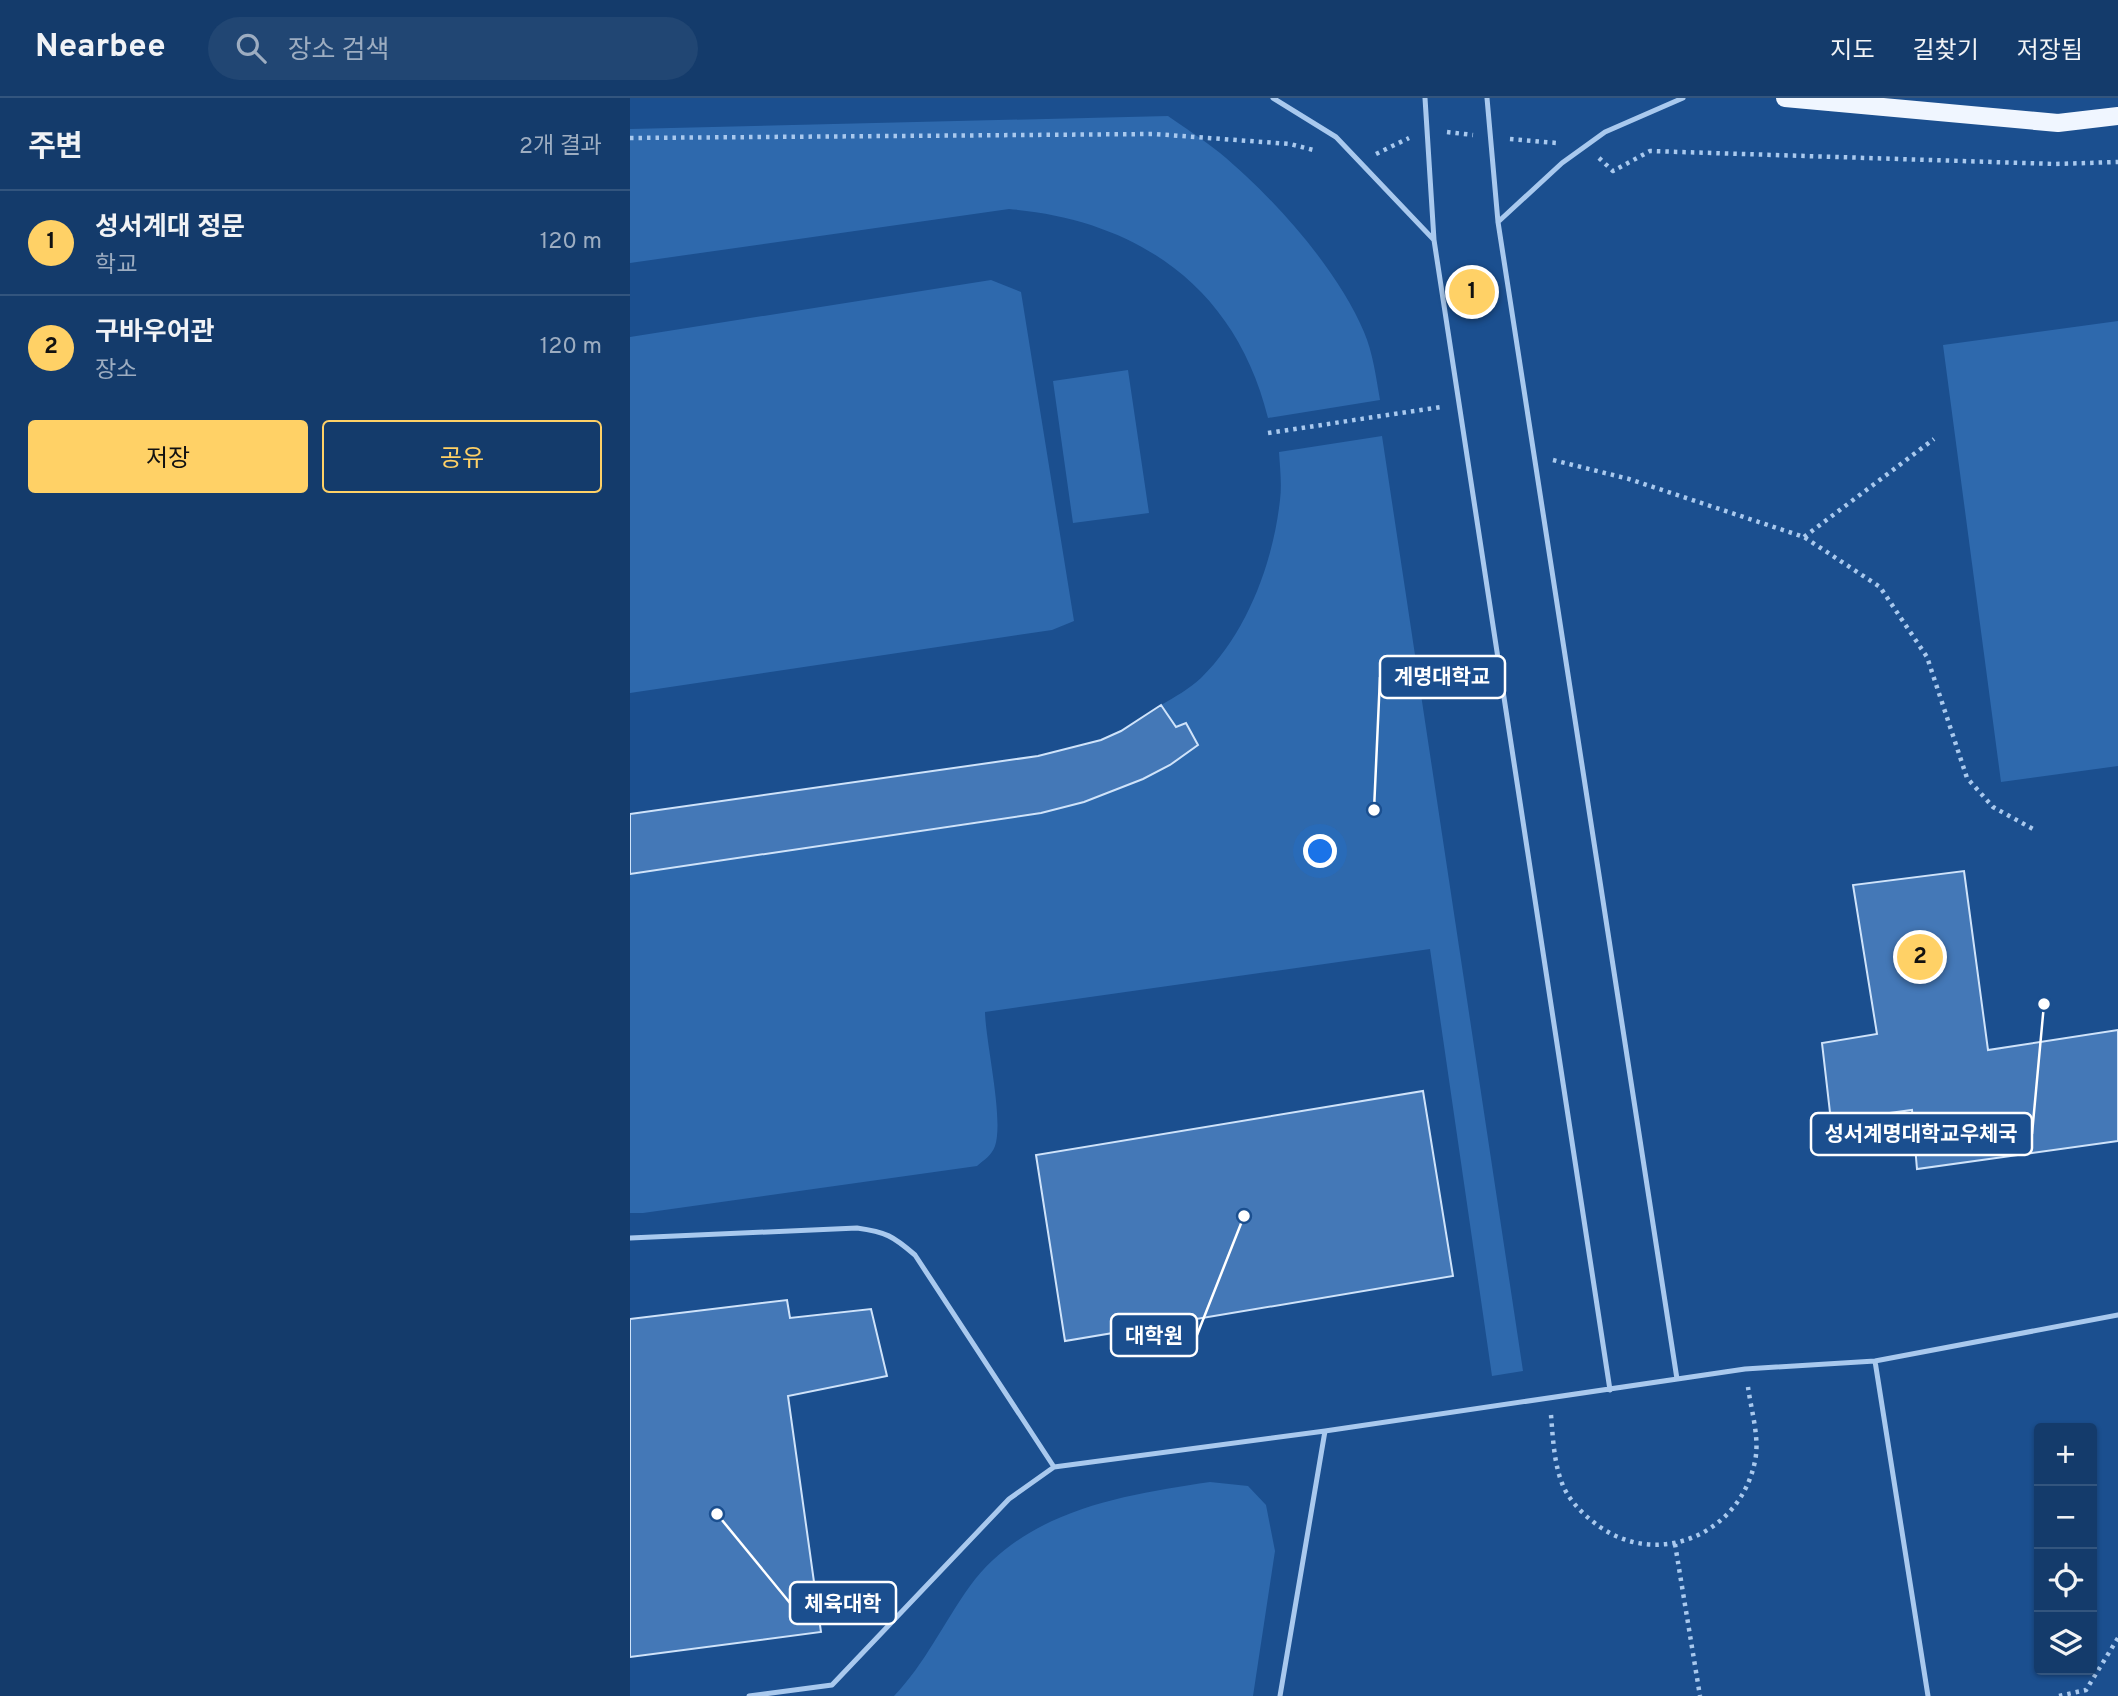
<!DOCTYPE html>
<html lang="ko">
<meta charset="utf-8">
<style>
:root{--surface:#143b6b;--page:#214673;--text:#f1f3f6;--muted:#9dadc1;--line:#33557e;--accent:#ffd166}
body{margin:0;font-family:Overpass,"Noto Sans KR",sans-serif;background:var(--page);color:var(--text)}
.controls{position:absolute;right:21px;bottom:21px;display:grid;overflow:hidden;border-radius:7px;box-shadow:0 2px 5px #0004}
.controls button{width:63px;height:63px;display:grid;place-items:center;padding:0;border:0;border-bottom:2px solid var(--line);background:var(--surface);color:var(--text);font:35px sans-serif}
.you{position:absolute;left:691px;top:754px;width:24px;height:24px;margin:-18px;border:5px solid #fff;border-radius:50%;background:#1a73e8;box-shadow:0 0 0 10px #1a73e833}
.badge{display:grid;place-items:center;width:46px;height:46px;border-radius:50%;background:var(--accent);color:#111;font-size:23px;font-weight:700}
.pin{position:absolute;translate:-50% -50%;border:4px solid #fff;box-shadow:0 2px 7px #0006}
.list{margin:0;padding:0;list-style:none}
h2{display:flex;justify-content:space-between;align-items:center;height:91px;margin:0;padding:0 28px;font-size:30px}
h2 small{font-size:23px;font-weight:400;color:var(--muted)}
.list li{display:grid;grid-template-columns:46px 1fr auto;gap:21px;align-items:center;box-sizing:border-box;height:105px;padding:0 28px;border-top:2px solid var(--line)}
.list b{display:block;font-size:26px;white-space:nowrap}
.list p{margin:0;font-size:23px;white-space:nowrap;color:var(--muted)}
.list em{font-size:23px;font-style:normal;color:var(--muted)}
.actions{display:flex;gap:14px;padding:21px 28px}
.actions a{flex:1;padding:16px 0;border:2px solid var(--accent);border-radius:7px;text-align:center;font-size:24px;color:var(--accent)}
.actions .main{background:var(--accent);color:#111}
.icon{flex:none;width:38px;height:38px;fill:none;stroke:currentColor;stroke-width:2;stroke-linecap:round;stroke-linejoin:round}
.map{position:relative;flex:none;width:1488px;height:1598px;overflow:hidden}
header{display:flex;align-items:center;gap:42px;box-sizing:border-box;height:98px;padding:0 35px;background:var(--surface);border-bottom:2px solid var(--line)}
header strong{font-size:33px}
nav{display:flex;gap:38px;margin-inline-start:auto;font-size:24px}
.search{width:490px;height:63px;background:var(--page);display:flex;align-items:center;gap:18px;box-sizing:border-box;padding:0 24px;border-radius:38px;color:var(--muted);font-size:26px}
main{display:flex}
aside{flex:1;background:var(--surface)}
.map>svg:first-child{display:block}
.green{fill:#2e69ad}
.building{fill:#4478b7;stroke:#cfe3fa;stroke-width:2}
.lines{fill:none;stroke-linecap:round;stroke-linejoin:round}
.path{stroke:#a9c9ee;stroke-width:4.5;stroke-dasharray:3.5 5;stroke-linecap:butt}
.service{stroke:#a9c9ee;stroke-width:5}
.primary{stroke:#f0f6ff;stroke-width:18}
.leader{fill:none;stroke:#fff;stroke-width:2.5}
.callout-dot{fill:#fff;stroke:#1b4f8f;stroke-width:2.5}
.callout{fill:#1b4f8f;stroke:#fff;stroke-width:2.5}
.callout-label{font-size:21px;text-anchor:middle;font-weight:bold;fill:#fff}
</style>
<header>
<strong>Nearbee</strong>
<div class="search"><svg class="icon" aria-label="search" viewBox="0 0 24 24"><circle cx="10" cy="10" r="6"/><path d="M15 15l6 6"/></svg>장소 검색</div>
<nav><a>지도</a><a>길찾기</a><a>저장됨</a></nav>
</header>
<main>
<aside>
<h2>주변<small>2개 결과</small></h2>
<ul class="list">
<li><span class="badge">1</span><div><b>성서계대 정문</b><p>학교</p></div><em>120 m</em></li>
<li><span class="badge">2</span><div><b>구바우어관</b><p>장소</p></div><em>120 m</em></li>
</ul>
<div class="actions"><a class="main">저장</a><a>공유</a></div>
</aside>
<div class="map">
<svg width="1488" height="1598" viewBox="0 0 1488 1598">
<rect width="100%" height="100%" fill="#1b4f8f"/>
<path class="green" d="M538 18C555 30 574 42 590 55 643 99 707 170 734 234 743 255 746 279 750 302L638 320C606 190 509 122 379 111L0 165V31Z
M361 182 391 194 444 523 422 532 0 595V239Z
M1488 223V668L1371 684 1313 247Z
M498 272 519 415 443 425 423 283Z
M752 338 893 1273 862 1278 800 851 355 914C356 947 374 1021 365 1048 362 1057 354 1062 347 1068L13 1115H0V776C86 763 171 751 257 738 367 722 475 715 568 646L556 626 546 629 531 607C545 599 559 591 571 580 617 535 643 465 650 402 652 387 650 370 649 354Z
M580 1384 618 1388 636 1407 645 1453 623 1598H264C295 1566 314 1524 340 1488 396 1412 493 1397 580 1384Z"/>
<path class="building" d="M531 607 546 629 556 625 568 647 540 667 513 681 454 704 411 715 0 776V716L408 658 471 642 491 633Z
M1334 773 1358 952 1488 932V1043L1287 1071 1282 1012 1201 1023 1192 945 1247 936 1223 787Z
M793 993 823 1178 435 1243 406 1057Z
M157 1202 160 1220 241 1211 257 1278 158 1298 191 1534 0 1559V1221Z"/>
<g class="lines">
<path class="path" d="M817 34 843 37
M0 40 525 36 660 46 687 53
M880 41 927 45
M746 56 779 40
M969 60 983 73 1020 53 1425 66 1488 64
M638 335 811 309
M923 362 999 381 1174 439 1250 489 1297 559 1337 680 1363 709 1403 731
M1174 439 1304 341
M921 1317C923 1341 924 1368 934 1390 942 1406 956 1419 970 1429 1031 1471 1111 1434 1125 1363 1130 1340 1121 1312 1118 1289
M1045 1446 1070 1598
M1429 1598 1456 1592 1488 1540"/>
<path class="service" d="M643 0 706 39 804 142 980 1292
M795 0 804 142
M857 0 868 124 1047 1281
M868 124 932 65 975 34 1053 0
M0 1140 227 1130C256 1134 263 1138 285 1157L424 1369
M1245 1263 1298 1598
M119 1598 202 1587 379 1401 424 1369 695 1333 1115 1271 1245 1263 1488 1217
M650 1598 695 1333"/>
<path class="primary" d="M1155 0 1428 25 1488 18"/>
</g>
<path class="leader" d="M744 712L750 579M1414 906L1402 1036M614 1118L567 1237M87 1416L160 1505"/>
<g class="callout-dot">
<circle cx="744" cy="712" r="7"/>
<circle cx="1414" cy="906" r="7"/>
<circle cx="614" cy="1118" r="7"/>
<circle cx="87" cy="1416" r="7"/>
</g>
<g class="callout">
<rect x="750" y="558" width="125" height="42" rx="7"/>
<rect x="1181" y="1015" width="221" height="42" rx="7"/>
<rect x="481" y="1216" width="86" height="42" rx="7"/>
<rect x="160" y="1484" width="106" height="42" rx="7"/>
</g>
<g class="callout-label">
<text x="812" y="586">계명대학교</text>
<text x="1291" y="1043">성서계명대학교우체국</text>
<text x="524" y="1245">대학원</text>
<text x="213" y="1513">체육대학</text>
</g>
</svg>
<div class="controls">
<button>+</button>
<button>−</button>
<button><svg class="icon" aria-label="locate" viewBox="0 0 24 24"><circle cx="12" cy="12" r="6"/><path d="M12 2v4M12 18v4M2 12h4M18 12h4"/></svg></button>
<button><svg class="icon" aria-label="layers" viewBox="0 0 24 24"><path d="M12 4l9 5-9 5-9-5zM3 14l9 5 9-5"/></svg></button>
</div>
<div class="you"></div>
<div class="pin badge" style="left:842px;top:194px">1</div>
<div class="pin badge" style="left:1290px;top:859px">2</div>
</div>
</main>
